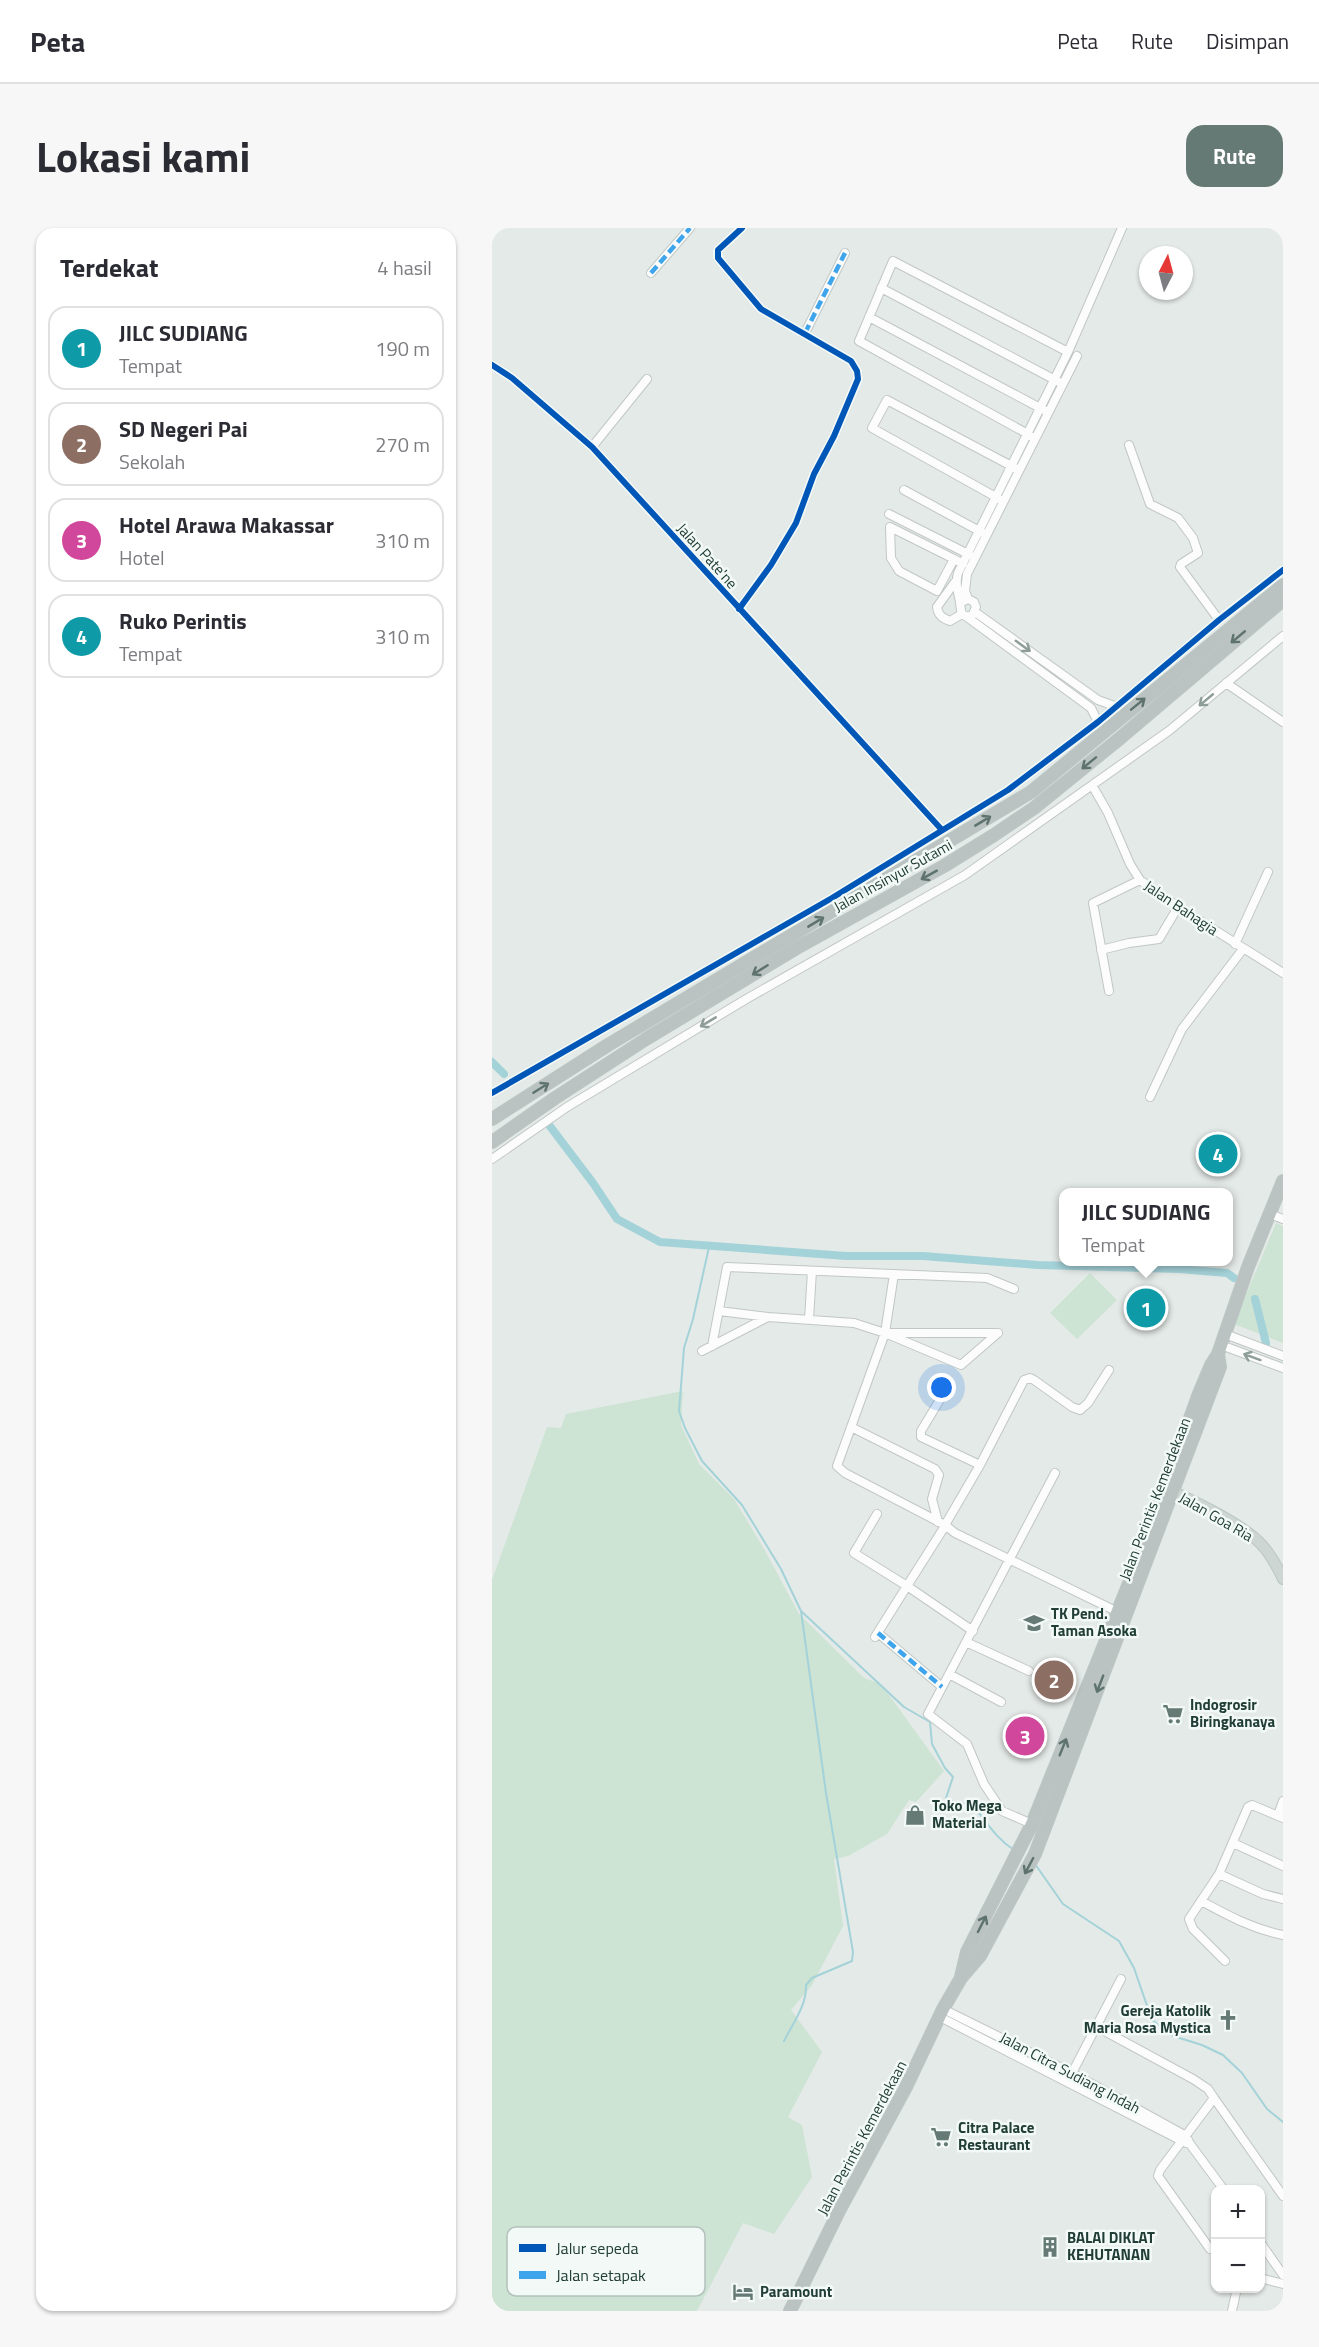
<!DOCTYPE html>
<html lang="id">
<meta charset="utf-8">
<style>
:root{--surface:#fff;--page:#f7f7f7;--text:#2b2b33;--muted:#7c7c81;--line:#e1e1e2;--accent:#657a74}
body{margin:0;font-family:"Titillium Web",sans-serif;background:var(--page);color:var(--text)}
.controls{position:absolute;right:18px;bottom:18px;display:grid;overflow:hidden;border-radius:12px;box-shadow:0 2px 4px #0004}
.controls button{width:54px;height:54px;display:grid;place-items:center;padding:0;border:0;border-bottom:2px solid var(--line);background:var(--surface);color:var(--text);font:30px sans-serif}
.compass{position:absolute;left:647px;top:18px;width:54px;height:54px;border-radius:50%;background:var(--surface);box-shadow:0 2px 4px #0004;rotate:6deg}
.you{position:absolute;left:450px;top:1160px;width:21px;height:21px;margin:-15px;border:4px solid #fff;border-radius:50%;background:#1a73e8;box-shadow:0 0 0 9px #1a73e833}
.badge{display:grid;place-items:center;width:39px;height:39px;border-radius:50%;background:var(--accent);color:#fff;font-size:20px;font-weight:700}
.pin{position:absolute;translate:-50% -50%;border:3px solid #fff;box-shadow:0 2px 6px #0006}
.popup{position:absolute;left:567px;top:960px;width:174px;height:78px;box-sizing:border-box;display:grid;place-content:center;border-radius:12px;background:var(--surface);filter:drop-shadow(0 2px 4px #0005);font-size:20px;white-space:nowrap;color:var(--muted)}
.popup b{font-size:22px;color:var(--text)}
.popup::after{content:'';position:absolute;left:50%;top:100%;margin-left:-12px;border:12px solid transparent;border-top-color:var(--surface)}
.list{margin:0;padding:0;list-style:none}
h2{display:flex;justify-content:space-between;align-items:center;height:78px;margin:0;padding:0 24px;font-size:26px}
h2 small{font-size:20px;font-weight:400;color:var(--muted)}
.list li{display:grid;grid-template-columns:39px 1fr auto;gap:18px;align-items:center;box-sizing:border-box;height:84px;margin:0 12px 12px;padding:0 12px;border:2px solid var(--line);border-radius:18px}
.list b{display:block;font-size:22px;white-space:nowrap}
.list p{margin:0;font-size:20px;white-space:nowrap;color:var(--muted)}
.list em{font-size:20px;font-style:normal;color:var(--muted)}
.map{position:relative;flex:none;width:791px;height:2083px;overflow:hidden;border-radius:18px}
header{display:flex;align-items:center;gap:36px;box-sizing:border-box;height:84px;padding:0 30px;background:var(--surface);border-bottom:2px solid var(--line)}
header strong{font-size:28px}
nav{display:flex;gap:33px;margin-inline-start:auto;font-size:21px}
.intro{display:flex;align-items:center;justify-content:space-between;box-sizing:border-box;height:144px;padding:0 36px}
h1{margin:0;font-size:42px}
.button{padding:15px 27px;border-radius:18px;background:var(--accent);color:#fff;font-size:21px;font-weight:700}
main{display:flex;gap:36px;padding:0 36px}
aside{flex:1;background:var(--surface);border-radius:18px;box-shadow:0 2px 4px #0004}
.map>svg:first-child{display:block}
.green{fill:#cde3d4}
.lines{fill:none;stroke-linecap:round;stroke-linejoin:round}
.stream{stroke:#a4d2d9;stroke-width:2}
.canal{stroke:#a4d2d9;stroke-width:8}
.minor-casing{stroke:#c1c7c4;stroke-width:10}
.major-casing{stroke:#bcc6c3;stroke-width:12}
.highway-casing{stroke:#bcc6c3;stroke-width:14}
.minor{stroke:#fbfcfb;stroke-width:8}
.major{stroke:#cdd6d3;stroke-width:10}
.highway{stroke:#bac3c1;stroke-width:12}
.quiet{stroke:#3ea4eb;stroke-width:4.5;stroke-dasharray:9 4.5;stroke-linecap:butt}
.cycleway-casing{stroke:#f2f9f6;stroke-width:10}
.cycleway{stroke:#0057b8;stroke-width:6}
.oneway{stroke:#5e736e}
.oneway2{stroke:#8e9d98}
.labels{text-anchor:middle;stroke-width:5;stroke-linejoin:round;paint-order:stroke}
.street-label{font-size:15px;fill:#213e36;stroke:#f2f9f6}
.poi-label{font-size:15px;font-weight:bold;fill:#213e36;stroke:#f2f9f6;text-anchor:start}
.key{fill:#f2f9f6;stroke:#b3c1bc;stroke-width:1.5}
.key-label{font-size:16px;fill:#213e36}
</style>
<header>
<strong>Peta</strong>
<nav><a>Peta</a><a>Rute</a><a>Disimpan</a></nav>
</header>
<div class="intro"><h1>Lokasi kami</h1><a class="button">Rute</a></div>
<main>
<aside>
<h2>Terdekat<small>4 hasil</small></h2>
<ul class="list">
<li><span class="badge" style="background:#0f9aa8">1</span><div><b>JILC SUDIANG</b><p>Tempat</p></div><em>190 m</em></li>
<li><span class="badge" style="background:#8d6e63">2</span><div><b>SD Negeri Pai</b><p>Sekolah</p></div><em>270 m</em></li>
<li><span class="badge" style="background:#d1479c">3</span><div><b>Hotel Arawa Makassar</b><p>Hotel</p></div><em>310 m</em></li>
<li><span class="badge" style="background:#0f9aa8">4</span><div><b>Ruko Perintis</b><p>Tempat</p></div><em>310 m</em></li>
</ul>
</aside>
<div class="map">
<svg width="791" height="2083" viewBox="0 0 791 2083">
<rect width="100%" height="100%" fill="#e4eae7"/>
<path class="green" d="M784 995 791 998V1115L742 1096Z
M598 1045 625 1072 585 1111 558 1085Z
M191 1163 189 1197 207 1236 242 1271 272 1321 307 1386 372 1450 389 1456 452 1543 424 1574 417 1572 395 1606 356 1628 342 1631 351 1698 320 1757 299 1782 330 1824 296 1889 310 1897 320 1949 282 2006 251 1995 205 2083H0V1352L55 1199 69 1200 74 1186Z"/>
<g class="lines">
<path class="stream" d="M217 1019 201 1091 192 1120 187 1183 193 1200 210 1233 250 1277 289 1341 309 1383 412 1479 438 1494 440 1516 453 1540 461 1549 454 1570 468 1577 478 1574C494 1592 502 1609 522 1622
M543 1636 571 1676 627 1713 642 1740 660 1792 681 1808 710 1817 731 1827 750 1845 775 1881 791 1894
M292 1813C301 1795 315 1777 314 1757L320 1750 360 1733 361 1724 334 1565 309 1383"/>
<path class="canal" d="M0 834 12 846
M54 893 101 955 125 991 168 1014 354 1028H431L546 1037 687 1041 735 1045 742 1050
M763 1071 774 1115"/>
<g class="minor-casing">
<path id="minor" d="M159 45 198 0
M389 60 567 154
M377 89 552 182
M313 105 353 25
M0 137 20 150 100 219 450 602
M543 210 367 113 401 33 576 124
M637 217 658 276 686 290 701 310 706 325 689 336 688 339 727 392
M100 219 155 151
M412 262 491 305
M511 273 380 200 395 172 527 242
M397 286 480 328
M462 331 445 363 407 343 399 330 398 299 462 331 471 336
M463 354 445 379C446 387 450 390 458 393L470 386
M476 371 473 363 475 346 585 128
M468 375 476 371 482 374 484 379 480 388C468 390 469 383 468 374 466 363 463 356 466 345L576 124 630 0
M247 381 279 337 304 295 322 246 342 208 366 151 365 143 359 133 269 81 226 30V22L250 0
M483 384 606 472 625 479
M475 389 599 480 606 494
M734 455 791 494
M600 557 616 585 638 636 648 652 686 679 791 745
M743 716 776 644
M609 722 637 715 667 711 686 679
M617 763 601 675 648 652
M0 865 340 670 516 562 606 494 727 392 791 342
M658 869 690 801 751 721
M0 931 75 879 256 770 473 647 678 502 791 408
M778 986 791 991
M402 1046 393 1105 345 1238 353 1245 453 1297
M227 1083 276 1089
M317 1091 320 1043
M396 1105H506
M733 1106 791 1128
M729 1117 791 1140
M220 1118 235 1039 495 1050 522 1061
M210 1123 276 1089 362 1095 393 1105 469 1137 506 1105
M617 1142 596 1175 588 1182 580 1179 542 1152 538 1150 532 1152 488 1237 453 1297 463 1305 626 1384
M455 1160 429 1203V1209L488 1237
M359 1199 443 1241 447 1247 440 1271 446 1294
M385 1286 362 1325 415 1358 453 1298
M386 1405 450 1459
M383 1409 415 1358 481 1403
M474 1414 537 1443
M457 1446 509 1474
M786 1587 791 1573
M540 1596 510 1583 492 1556 475 1516 436 1486 563 1245
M741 1615 791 1638
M727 1646 771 1666 791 1671
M711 1674C737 1688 761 1701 791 1707
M733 1733 701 1701 697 1691 727 1646 756 1579 760 1577 791 1590
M451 1781 580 1845 694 1908 698 1916 732 1962
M448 1789 694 1915
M605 1799 701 1851 716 1861 722 1870 668 1942 666 1948 718 2021
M580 1845 629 1751
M722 1870 791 1968
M768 2014 791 2047
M768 2050 791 2056
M740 2083 745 2060"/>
</g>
<g class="major-casing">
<path id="major" d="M673 1260C700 1272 748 1294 768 1315 778 1325 785 1338 791 1351"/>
</g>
<g class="highway-casing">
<path id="highway" d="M0 891 116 817 539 564 791 357
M0 914 63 870 154 811 303 721 452 638 502 607 542 580 627 511 791 372
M469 1749 475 1724 540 1596 654 1313 706 1168 719 1137 726 1126 756 1039 791 953
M298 2083 347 1983 414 1859 451 1781 469 1750 488 1728 543 1626 728 1139 726 1126"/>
</g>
<use href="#minor" class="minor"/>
<use href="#major" class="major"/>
<use href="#highway" class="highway"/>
<path class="quiet" d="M159 45 198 0
M313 105 353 25
M386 1405 450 1459"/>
<g class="cycleway-casing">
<path id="cycleway" d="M0 137 20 150 100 219 450 602
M247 381 279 337 304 295 322 246 342 208 366 151 365 143 359 133 269 81 226 30V22L250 0
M0 865 340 670 516 562 606 494 727 392 791 342"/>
</g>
<use href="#cycleway" class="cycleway"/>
</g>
<defs><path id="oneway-shaft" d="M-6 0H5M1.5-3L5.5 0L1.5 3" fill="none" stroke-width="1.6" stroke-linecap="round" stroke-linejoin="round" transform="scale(1.5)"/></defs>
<g class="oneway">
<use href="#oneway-shaft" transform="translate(746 409) rotate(140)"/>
<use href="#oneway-shaft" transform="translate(646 476) rotate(-39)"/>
<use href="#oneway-shaft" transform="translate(597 535) rotate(141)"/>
<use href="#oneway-shaft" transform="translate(491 593) rotate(-31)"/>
<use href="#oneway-shaft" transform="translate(437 647) rotate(151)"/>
<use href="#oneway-shaft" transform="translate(324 694) rotate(-31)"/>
<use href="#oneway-shaft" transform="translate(268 742) rotate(148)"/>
<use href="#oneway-shaft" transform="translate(49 860) rotate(-32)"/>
<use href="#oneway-shaft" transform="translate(608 1456) rotate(111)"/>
<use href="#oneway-shaft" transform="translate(571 1519) rotate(-68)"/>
<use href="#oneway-shaft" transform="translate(537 1638) rotate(118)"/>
<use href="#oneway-shaft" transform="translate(490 1696) rotate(-63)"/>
</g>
<g class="oneway2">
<use href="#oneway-shaft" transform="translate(531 418) rotate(36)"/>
<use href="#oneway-shaft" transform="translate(714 472) rotate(140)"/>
<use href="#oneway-shaft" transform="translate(216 794) rotate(149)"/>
<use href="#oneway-shaft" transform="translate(760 1129) rotate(-160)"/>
</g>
<defs>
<g id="school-bare" transform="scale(1.62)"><path d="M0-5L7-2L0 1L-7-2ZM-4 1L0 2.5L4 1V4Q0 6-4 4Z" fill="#657a74" stroke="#f2f9f6" stroke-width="2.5" paint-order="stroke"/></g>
<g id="supermarket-bare" transform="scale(1.62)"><path d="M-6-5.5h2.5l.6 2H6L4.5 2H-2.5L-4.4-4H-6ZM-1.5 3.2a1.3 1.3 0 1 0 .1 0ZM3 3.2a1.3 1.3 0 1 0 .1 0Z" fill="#657a74" stroke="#f2f9f6" stroke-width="2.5" paint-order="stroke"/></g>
<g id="shop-bare" transform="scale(1.62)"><path d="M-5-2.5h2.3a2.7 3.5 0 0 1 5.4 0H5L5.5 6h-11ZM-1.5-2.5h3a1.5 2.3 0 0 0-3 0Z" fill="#657a74" stroke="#f2f9f6" stroke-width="2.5" paint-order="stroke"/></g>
<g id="church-bare" transform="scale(1.62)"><path d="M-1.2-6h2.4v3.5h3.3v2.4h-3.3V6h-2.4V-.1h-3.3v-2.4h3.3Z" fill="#657a74" stroke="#f2f9f6" stroke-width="2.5" paint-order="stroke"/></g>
<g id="building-bare" transform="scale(1.62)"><path d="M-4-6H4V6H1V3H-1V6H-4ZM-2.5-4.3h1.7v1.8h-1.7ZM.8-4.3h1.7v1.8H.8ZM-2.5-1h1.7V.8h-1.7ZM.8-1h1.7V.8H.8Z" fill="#657a74" stroke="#f2f9f6" stroke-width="2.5" paint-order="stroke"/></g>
<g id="hotel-bare" transform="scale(1.62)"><path d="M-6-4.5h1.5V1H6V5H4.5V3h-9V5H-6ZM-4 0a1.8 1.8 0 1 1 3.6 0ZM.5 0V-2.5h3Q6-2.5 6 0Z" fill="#657a74" stroke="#f2f9f6" stroke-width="2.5" paint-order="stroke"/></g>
</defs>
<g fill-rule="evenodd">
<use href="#school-bare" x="542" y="1395"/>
<use href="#supermarket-bare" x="681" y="1486"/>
<use href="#shop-bare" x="423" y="1587"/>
<use href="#church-bare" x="736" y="1792"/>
<use href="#supermarket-bare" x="449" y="1909"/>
<use href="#building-bare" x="558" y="2019"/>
<use href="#hotel-bare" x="251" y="2064"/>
</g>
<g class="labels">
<g class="street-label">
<text transform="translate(215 328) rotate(48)" y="5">Jalan Pate'ne</text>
<text transform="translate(401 648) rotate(-29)" y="5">Jalan Insinyur Sutami</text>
<text transform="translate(689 680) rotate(34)" y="5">Jalan Bahagia</text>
<text transform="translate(663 1271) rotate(-69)" y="5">Jalan Perintis Kemerdekaan</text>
<text transform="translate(724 1289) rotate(30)" y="5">Jalan Goa Ria</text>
<text transform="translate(578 1845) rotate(28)" y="5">Jalan Citra Sudiang Indah</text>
<text transform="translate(370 1910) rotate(-62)" y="5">Jalan Perintis Kemerdekaan</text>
</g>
<g class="poi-label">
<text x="559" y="1391">TK Pend.<tspan x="559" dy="17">Taman Asoka</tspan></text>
<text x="698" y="1482">Indogrosir<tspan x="698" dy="17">Biringkanaya</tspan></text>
<text x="440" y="1583">Toko Mega<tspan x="440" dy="17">Material</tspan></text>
<text x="719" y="1788" text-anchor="end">Gereja Katolik<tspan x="719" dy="17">Maria Rosa Mystica</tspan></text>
<text x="466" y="1905">Citra Palace<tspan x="466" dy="17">Restaurant</tspan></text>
<text x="575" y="2015">BALAI DIKLAT<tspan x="575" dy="17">KEHUTANAN</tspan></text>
<text x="268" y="2069">Paramount</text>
</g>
</g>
<rect x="15" y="1999" width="198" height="69" rx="9" class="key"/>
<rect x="27" y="2016" width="27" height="8" fill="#0057b8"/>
<rect x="27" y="2043" width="27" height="8" fill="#3ea4eb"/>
<g class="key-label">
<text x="64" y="2026">Jalur sepeda</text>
<text x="64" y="2053">Jalan setapak</text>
</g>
</svg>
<div class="controls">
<button>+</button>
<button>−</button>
</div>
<svg class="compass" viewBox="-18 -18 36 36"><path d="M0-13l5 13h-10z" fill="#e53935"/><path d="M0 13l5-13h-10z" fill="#7c7c81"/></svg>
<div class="you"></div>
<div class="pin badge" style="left:654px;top:1080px;background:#0f9aa8">1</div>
<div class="popup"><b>JILC SUDIANG</b>Tempat</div>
<div class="pin badge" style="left:562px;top:1452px;background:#8d6e63">2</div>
<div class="pin badge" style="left:533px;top:1508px;background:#d1479c">3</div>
<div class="pin badge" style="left:726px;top:926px;background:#0f9aa8">4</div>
</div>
</main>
